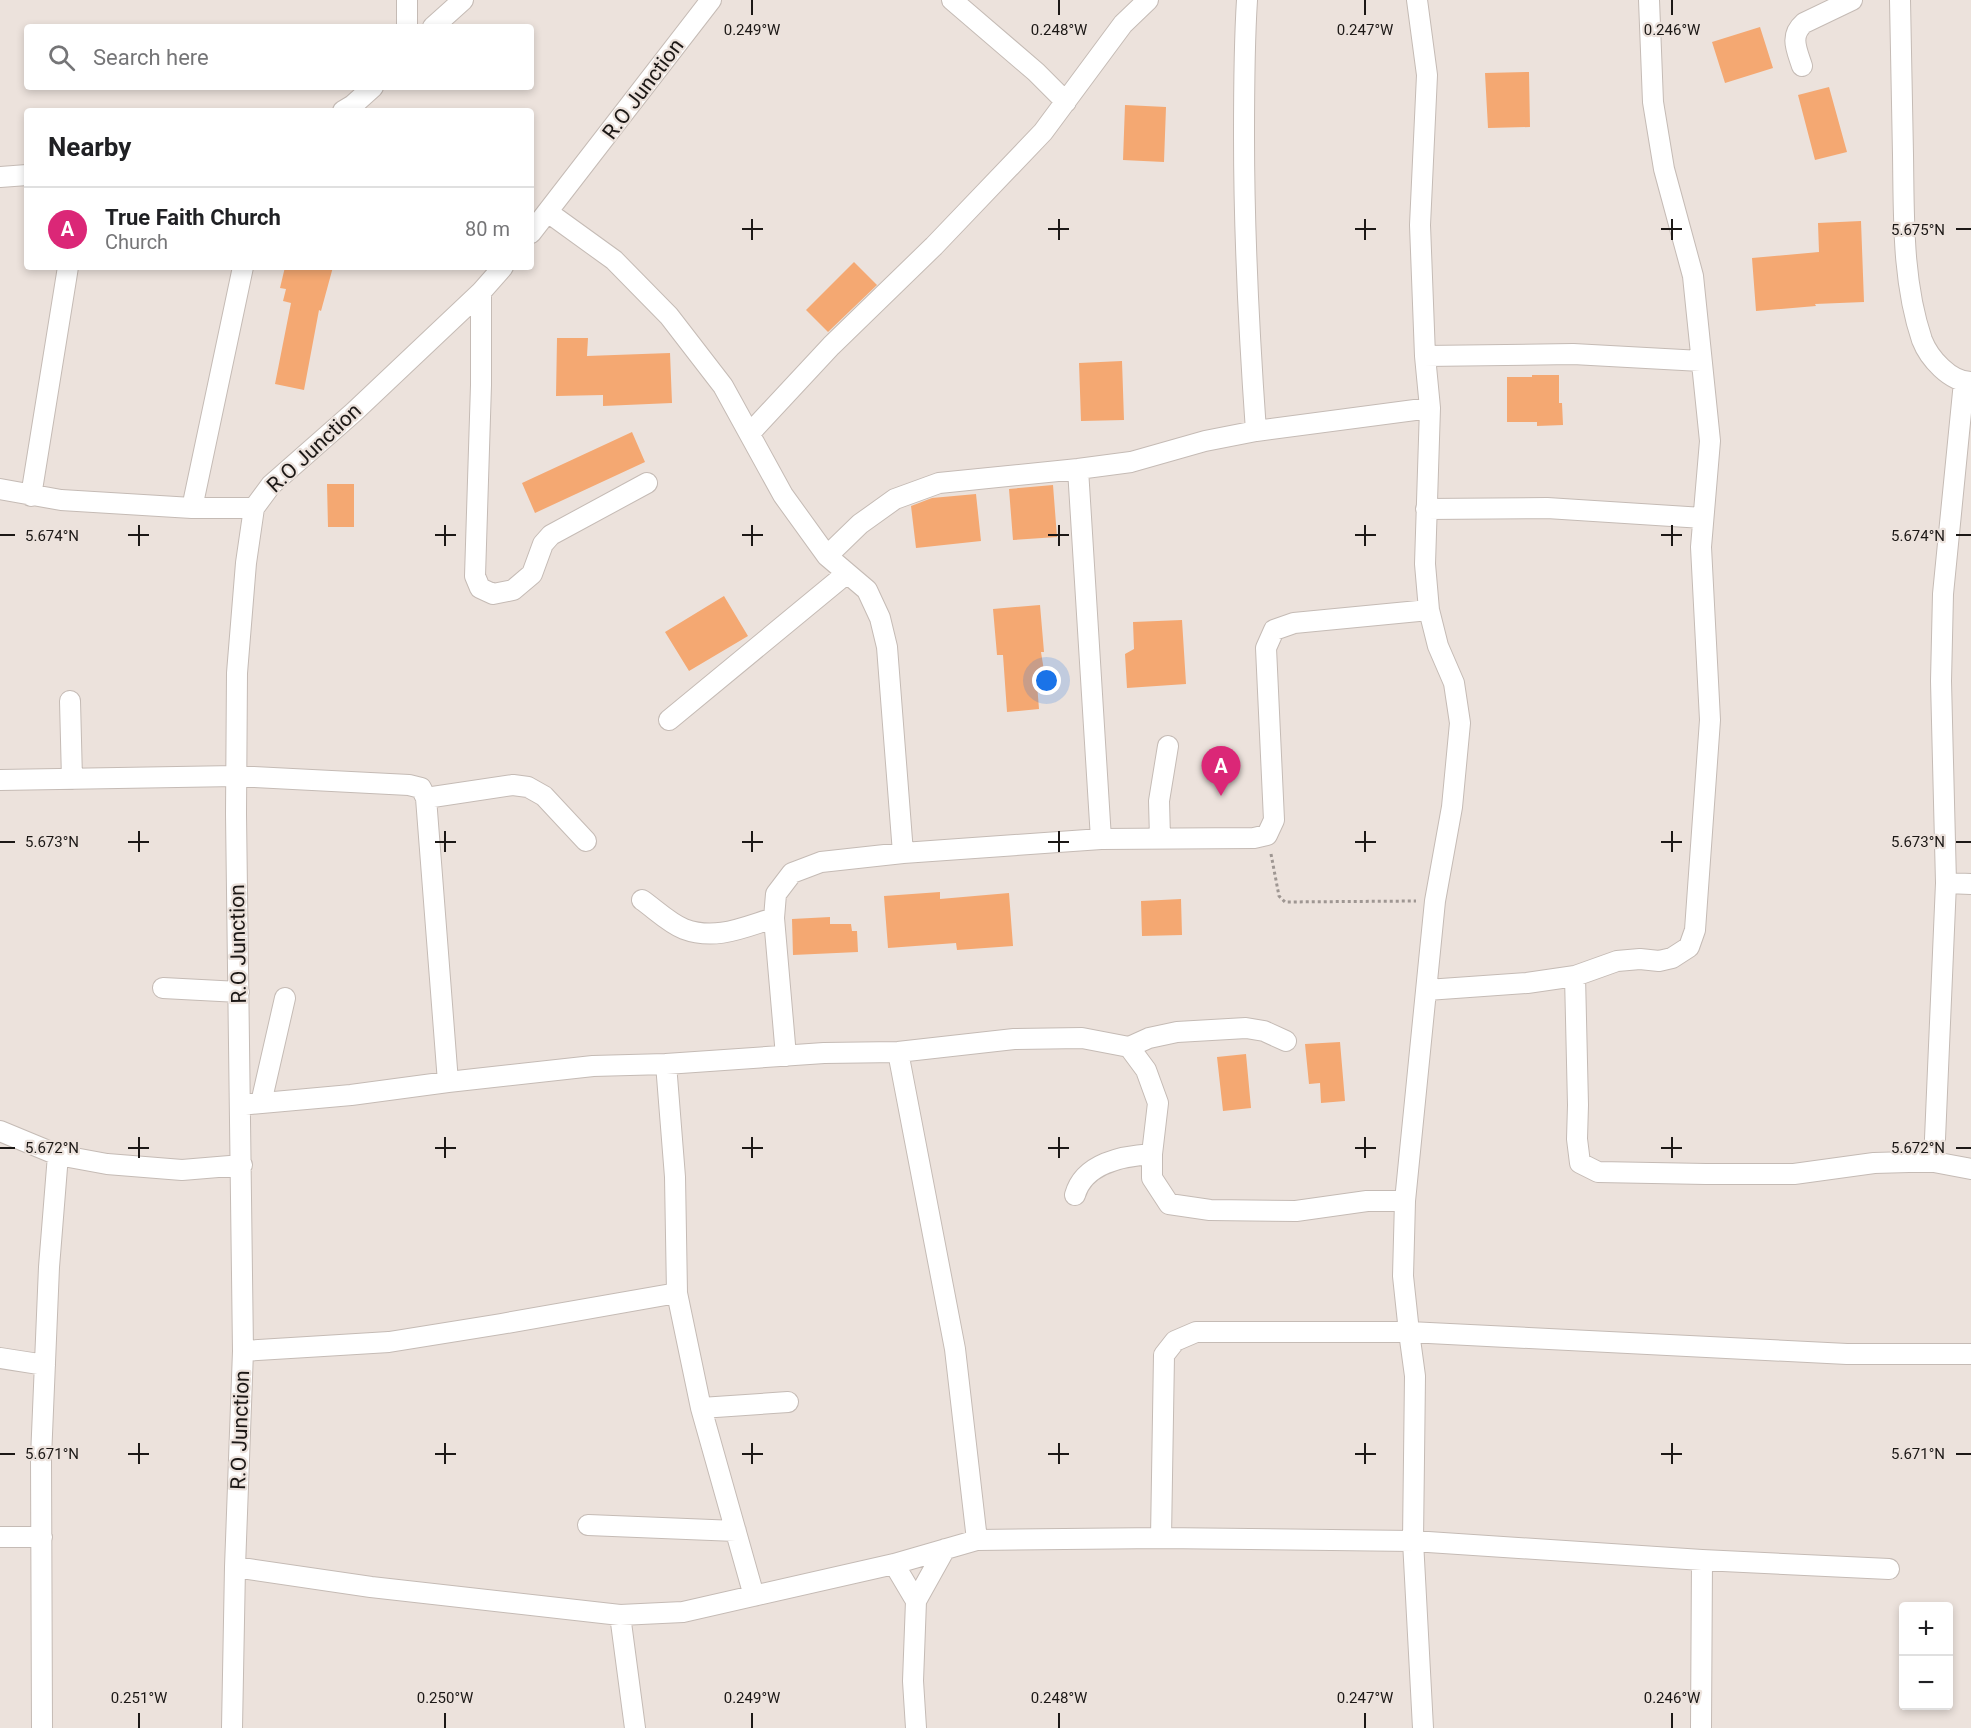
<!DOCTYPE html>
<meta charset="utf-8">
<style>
:root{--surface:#fff;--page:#f6f6f6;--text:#202124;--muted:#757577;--line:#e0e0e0;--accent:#db2777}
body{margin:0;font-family:Roboto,sans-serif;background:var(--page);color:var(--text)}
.controls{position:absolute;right:18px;bottom:18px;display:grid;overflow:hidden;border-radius:6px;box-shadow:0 3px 9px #0003}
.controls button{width:54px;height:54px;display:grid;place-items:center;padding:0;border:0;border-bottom:2px solid var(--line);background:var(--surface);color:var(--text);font:30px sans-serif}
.you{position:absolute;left:1047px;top:681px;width:21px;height:21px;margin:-15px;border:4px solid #fff;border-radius:50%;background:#1a73e8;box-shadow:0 0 0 9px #1a73e833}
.badge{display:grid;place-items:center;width:39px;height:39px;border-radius:50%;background:var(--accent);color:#fff;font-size:20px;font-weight:700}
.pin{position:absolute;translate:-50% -50px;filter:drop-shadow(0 2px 3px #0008)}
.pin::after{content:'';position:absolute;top:32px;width:21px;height:18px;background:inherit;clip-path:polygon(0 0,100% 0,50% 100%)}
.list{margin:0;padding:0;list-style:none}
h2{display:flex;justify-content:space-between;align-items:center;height:78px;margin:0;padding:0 24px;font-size:26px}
h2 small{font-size:20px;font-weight:400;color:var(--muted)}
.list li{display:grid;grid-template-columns:39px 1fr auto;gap:18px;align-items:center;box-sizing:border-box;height:84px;padding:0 24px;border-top:2px solid var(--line)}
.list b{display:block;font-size:22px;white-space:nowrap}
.list p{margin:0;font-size:20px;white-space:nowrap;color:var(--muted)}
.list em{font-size:20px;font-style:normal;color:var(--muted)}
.icon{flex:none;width:33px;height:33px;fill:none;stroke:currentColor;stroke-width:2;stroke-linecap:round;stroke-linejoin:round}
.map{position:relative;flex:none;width:1971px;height:1728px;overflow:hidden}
.search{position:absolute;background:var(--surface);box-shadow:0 3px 9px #0003;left:24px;top:24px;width:510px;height:66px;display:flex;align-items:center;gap:15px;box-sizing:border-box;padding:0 21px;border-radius:6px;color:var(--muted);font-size:22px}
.panel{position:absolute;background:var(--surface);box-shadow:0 3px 9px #0003;left:24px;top:108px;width:510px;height:162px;border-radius:6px}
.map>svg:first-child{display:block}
.building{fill:#f4a872}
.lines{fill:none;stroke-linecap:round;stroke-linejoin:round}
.minor-casing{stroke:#c5bbb5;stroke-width:22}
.path{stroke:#9e9692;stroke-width:3;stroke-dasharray:3 3;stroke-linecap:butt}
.minor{stroke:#fff;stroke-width:20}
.ticks{fill:none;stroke:#1c1816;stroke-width:2}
.labels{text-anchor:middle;stroke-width:4.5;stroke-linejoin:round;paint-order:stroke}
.street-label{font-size:21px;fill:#1c1816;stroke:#ece2dc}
.ticks-label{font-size:15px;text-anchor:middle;fill:#1c1816;stroke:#ece2dc;stroke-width:4.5;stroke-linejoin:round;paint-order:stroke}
</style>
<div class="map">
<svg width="1971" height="1728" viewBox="0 0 1971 1728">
<rect width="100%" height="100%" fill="#ece2dc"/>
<path class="building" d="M1760 27 1773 68 1725 83 1712 42Z
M1529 72 1530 127 1488 128 1485 73Z
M1829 87 1847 152 1815 160 1798 95Z
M1125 105 1166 107 1164 162 1123 160Z
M1861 221 1864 302 1815 304 1816 306 1756 311 1752 258 1819 252 1818 223Z
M854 262 877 285 828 332 806 310Z
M285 267H333L321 311 319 310 304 390 275 384 291 303 283 301 286 289 280 288Z
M557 338H588L587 356 670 353 672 403 603 406V395L556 396Z
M1122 361 1124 420 1081 421 1079 363Z
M1532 375H1559V403H1562L1563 425 1537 426V422H1507V377H1532Z
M632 432 645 462 535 513 522 483Z
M327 484H354V527H328Z
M1053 485 1057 537 1013 540 1009 489Z
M976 494 981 541 916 548 911 506 932 498Z
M724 596 748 636 689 671 665 632Z
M1040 605 1044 652H1041L1046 683 1037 684 1039 709 1007 712 1003 655H997L993 609Z
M1182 620 1186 684 1127 688 1125 654 1134 649 1133 622Z
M940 892V899L1009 893 1013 946 957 950 956 943 888 948 884 896Z
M1181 899 1182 935 1142 936 1141 901Z
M830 917V924H851L852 931H857L858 952 793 955 792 919Z
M1340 1042 1345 1101 1321 1103 1320 1083 1309 1084 1305 1044Z
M1246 1054 1251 1108 1223 1111 1217 1057Z"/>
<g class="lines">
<g class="minor-casing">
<path id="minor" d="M407 0V27
M952 0 1036 72 1066 102
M1247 0C1244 46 1244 91 1244 137 1244 235 1249 333 1256 431
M1900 0C1901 52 1902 103 1903 155 1904 216 1902 281 1922 340 1929 358 1950 382 1971 382
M433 27 463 0
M1802 66C1797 50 1789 36 1804 23L1852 0
M343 111 353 105 373 87
M0 177 27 175
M549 213 614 260 669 316 723 386 783 495 827 556 867 590 880 618 887 647 903 853
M531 233 711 0
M481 292V385L475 576 480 588 493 594 513 590 532 574 543 544 551 535 647 483
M1425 356 1573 354 1701 361
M750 433 831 346 934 246 1043 132 1123 24 1148 0
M1078 469 1101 839
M0 489 61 500 192 508H254
M31 496 68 267
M192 508 243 267
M1426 509 1547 508 1703 518
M827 556 860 524 895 499 939 483 1078 469 1131 462 1205 441 1256 431 1430 408
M70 701 72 779
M669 720 846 574
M0 780 236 776 409 785 421 788 426 798 448 1082
M426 798 513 785 528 787 544 796 586 841
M1160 838 1159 801 1168 746
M1946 883 1971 884
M642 900C655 909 669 923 684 929 716 941 744 927 774 918
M1575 976 1578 1105 1577 1139 1580 1163 1598 1172 1706 1174H1794L1874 1163 1909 1162H1934L1971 1169
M163 988 239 992
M1427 990 1527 983 1575 976 1617 961 1640 959 1659 961 1672 958 1689 947 1695 930 1710 720 1701 547 1710 441 1693 276 1664 169 1653 102 1649 0
M1129 1047 1149 1038 1177 1032 1246 1028 1264 1031 1286 1041
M898 1052 955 1349 977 1540
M786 1056 774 918 776 894 792 873 821 862 903 853 1101 839 1254 838 1267 835 1274 820 1266 648 1274 630 1294 623 1429 610
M666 1064 675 1177 677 1293 701 1408 754 1596
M261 1103 285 998
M240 1105 351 1095 448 1082 593 1066 666 1064 824 1053 898 1052 1014 1039 1082 1038 1129 1047 1146 1070 1158 1103 1152 1154V1178L1169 1204 1210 1210 1296 1211 1367 1201H1405
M0 1131 58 1155 107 1164 182 1170 242 1165
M1934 1162 1946 883 1941 681 1943 594 1964 382
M1075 1195C1084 1163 1122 1156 1152 1154
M243 1351 389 1342 501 1324 677 1293
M0 1358 45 1365
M701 1408 788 1402
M588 1525 736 1531
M0 1537H42
M1161 1538 1164 1355 1175 1341 1196 1332H1409L1403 1276 1405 1201 1435 901 1452 807 1460 723 1454 683 1438 646 1429 610 1425 564 1430 408 1425 356 1420 225 1427 75 1417 0
M894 1564 916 1601 913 1681 916 1728
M235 1567 371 1587 620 1615 683 1612 894 1564 977 1540 1161 1538 1413 1541 1702 1560 1889 1569
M916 1601 945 1549
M620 1615 635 1728
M42 1728 41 1458 49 1267 58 1155
M232 1728 235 1567 243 1351 236 814 237 673 246 563 254 508 271 485 354 412 481 292 503 267
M1423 1728 1413 1541 1415 1376 1409 1332 1847 1354H1971
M1701 1728 1702 1560"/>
</g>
<path class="path" d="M1271 854 1279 896 1285 902 1416 901"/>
<use href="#minor" class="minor"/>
</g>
<path class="ticks" d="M752 0V15M1059 0V15M1365 0V15M1672 0V15M752 219V240M1059 219V240M1365 219V240M1672 219V240M742 229H763M1048 229H1069M1355 229H1376M1661 229H1682M1956 229H1971M139 525V546M445 525V546M752 525V546M1059 525V546M1365 525V546M1672 525V546M0 535H15M128 535H149M435 535H456M742 535H763M1048 535H1069M1355 535H1376M1661 535H1682M1956 535H1971M139 831V852M445 831V852M752 831V852M1059 831V852M1365 831V852M1672 831V852M0 842H15M128 842H149M435 842H456M742 842H763M1048 842H1069M1355 842H1376M1661 842H1682M1956 842H1971M139 1137V1158M445 1137V1158M752 1137V1158M1059 1137V1158M1365 1137V1158M1672 1137V1158M0 1148H15M128 1148H149M435 1148H456M742 1148H763M1048 1148H1069M1355 1148H1376M1661 1148H1682M1956 1148H1971M139 1443V1464M445 1443V1464M752 1443V1464M1059 1443V1464M1365 1443V1464M1672 1443V1464M0 1454H15M128 1454H149M435 1454H456M742 1454H763M1048 1454H1069M1355 1454H1376M1661 1454H1682M1956 1454H1971M139 1713V1728M445 1713V1728M752 1713V1728M1059 1713V1728M1365 1713V1728M1672 1713V1728"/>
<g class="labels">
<g class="street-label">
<text transform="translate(643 89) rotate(-53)" y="7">R.O Junction</text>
<text transform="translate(314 448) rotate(-43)" y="7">R.O Junction</text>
<text transform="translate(238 944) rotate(-91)" y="7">R.O Junction</text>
<text transform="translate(240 1430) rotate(-88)" y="7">R.O Junction</text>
</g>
</g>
<g class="ticks-label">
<text x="752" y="35">0.249°W</text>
<text x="1059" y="35">0.248°W</text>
<text x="1365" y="35">0.247°W</text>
<text x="1672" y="35">0.246°W</text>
<text x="1918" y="235">5.675°N</text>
<text x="52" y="541">5.674°N</text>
<text x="1918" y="541">5.674°N</text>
<text x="52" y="847">5.673°N</text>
<text x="1918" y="847">5.673°N</text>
<text x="52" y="1153">5.672°N</text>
<text x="1918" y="1153">5.672°N</text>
<text x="52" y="1459">5.671°N</text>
<text x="1918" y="1459">5.671°N</text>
<text x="139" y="1703">0.251°W</text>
<text x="445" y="1703">0.250°W</text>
<text x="752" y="1703">0.249°W</text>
<text x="1059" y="1703">0.248°W</text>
<text x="1365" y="1703">0.247°W</text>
<text x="1672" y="1703">0.246°W</text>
</g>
</svg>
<div class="controls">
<button>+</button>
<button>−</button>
</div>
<div class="you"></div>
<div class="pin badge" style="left:1221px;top:796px">A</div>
<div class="search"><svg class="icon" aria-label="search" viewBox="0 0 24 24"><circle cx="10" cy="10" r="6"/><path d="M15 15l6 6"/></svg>Search here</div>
<section class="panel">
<h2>Nearby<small></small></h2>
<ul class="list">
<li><span class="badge">A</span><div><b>True Faith Church</b><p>Church</p></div><em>80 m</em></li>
</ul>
</section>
</div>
